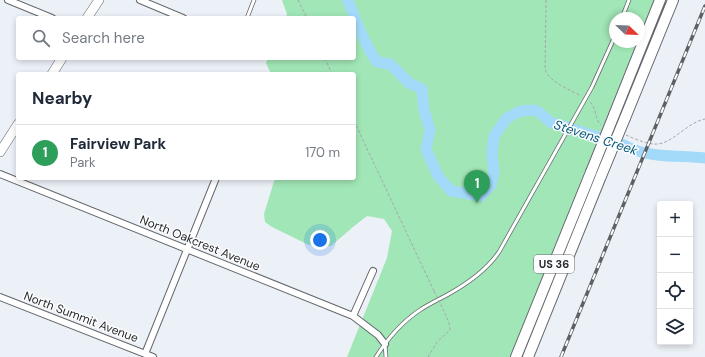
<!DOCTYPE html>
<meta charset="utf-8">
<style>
:root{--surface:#fff;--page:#f2f2f3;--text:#1f2937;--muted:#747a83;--line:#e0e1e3;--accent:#1a73e8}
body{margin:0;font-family:"DM Sans",sans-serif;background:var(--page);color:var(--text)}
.controls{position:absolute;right:12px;bottom:12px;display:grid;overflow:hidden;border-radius:4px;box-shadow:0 2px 6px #0003}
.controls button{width:36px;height:36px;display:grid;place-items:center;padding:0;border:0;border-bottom:1px solid var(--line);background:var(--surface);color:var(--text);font:20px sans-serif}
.compass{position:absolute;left:609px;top:12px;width:36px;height:36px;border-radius:50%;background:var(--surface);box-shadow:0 2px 6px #0003;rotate:113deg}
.you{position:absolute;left:320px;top:240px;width:14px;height:14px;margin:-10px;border:3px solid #fff;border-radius:50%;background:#1a73e8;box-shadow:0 0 0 6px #1a73e833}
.badge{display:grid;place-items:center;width:26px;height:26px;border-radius:50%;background:var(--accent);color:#fff;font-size:13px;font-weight:700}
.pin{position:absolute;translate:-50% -33px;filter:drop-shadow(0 1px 2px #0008)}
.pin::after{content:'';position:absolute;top:21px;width:14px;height:12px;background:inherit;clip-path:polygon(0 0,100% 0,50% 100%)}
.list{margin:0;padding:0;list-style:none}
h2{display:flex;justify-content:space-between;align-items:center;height:52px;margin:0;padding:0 16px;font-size:17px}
h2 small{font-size:13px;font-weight:400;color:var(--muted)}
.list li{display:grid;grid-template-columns:26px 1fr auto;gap:12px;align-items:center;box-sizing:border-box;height:56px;padding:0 16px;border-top:1px solid var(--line)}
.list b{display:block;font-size:15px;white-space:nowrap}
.list p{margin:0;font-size:13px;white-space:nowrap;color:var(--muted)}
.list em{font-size:13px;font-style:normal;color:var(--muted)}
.icon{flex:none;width:22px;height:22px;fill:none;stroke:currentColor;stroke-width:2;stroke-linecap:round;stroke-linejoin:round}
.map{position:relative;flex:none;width:705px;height:357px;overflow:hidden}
.search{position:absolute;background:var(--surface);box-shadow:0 2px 6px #0003;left:16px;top:16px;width:340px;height:44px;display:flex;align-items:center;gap:10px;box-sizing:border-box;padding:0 14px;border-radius:4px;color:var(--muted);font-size:15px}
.panel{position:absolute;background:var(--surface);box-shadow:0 2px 6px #0003;left:16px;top:72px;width:340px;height:108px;border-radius:4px}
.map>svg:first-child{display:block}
.green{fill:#a1e6b6}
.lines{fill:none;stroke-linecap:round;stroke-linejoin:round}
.river{stroke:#a4daf9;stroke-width:11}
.lane-casing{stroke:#63676c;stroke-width:4.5}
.street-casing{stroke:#63676c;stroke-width:8}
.secondary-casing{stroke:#63676c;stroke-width:10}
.primary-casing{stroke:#63676c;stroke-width:12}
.path{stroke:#a4a7ad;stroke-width:1;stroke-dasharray:3 2;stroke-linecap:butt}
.lane{stroke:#fff;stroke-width:3}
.street{stroke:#fff;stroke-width:6}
.secondary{stroke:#fff;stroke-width:9}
.primary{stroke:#fff;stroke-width:10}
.rail-casing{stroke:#5e6164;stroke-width:3.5}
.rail{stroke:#fcfdfe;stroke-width:2;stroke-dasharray:6;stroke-linecap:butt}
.primary-bridge-casing{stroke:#63676c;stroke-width:12;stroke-linecap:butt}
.path-bridge{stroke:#a4a7ad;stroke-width:1;stroke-dasharray:3 2;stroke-linecap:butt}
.primary-bridge{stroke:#fff;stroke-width:10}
.labels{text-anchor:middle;stroke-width:3;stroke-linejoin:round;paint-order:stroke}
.shield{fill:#fcfdfe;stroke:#686a6c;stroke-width:1}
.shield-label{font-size:11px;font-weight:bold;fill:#292b2d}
.street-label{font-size:12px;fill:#292b2d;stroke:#fcfdfe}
.water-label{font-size:13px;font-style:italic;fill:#05597b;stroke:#fcfdfe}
</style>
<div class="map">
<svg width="705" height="357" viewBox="0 0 705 357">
<rect width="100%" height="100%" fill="#ecf0f7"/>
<path class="green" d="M282 0H654L639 37V18H615V42H637L510 357H347L387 258 392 231 384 219 367 216 353 227 331 246 309 245 272 227 265 222 264 214 275 178H354V74H271L266 63 268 58H354V18H286L287 14Z"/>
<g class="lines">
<path class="river" d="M348 0C356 21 364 43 377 62L390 64 409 83 422 89 424 110 430 130 426 149 438 176 451 191 481 196 491 185 494 173 492 154 494 136 507 118 520 111 534 110 539 112 550 122 624 145C649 159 678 155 705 158"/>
<g class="lane-casing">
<path id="lane" d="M247 18 254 0
M622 18 629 0
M385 344 386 357
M376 357C388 338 402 322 420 310 429 304 438 300 447 295 467 284 486 271 499 252L592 87 615 36"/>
</g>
<g class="street-casing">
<path id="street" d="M8 0 52 18
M140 0 183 18
M0 174 353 316 378 335 385 344
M0 297 153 357
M353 316 373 271
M145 354 216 178"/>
</g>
<g class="secondary-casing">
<path id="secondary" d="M87 18 99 0
M52 74 62 58
M0 152 18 124"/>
</g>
<g class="primary-casing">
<path id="primary" d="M614 115 660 0
M625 118 673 0
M516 357 591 172
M528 357 601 176"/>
</g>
<path class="path" d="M298 0 307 18
M546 0 545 70C551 83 569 89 581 96
M325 58 332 74
M590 102C597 109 594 118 601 125
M354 121 434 291
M626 135C635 139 644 143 653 144 672 146 685 123 705 119
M428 357 437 342 450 330 449 323 443 309"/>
<use href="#lane" class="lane"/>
<use href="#street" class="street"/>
<use href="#secondary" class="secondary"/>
<use href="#primary" class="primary"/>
<g class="rail-casing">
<path id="rail" d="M561 357 705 6"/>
</g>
<use href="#rail" class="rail"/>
<g class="primary-bridge-casing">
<path id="primary-bridge" d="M591 172 614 115
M601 176 625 118"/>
</g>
<path class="path-bridge" d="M434 291 443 309"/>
<use href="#primary-bridge" class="primary-bridge"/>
</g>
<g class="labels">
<rect class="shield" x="534" y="255" width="40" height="18" rx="3"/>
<g class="shield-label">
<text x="554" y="268">US 36</text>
</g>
<g class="street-label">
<text transform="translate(200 243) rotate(22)" y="4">North Oakcrest Avenue</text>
<text transform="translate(81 317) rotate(21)" y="4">North Summit Avenue</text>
</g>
<g class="water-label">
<text transform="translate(596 137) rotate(18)" y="5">Stevens Creek</text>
</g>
</g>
</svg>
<div class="controls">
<button>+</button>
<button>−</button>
<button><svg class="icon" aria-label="locate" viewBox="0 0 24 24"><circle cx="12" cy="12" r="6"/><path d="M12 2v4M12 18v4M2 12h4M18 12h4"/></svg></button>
<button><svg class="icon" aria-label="layers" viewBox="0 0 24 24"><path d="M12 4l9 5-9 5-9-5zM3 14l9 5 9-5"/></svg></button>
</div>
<svg class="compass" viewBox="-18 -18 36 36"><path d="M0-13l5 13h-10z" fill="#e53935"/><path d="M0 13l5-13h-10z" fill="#747a83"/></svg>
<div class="you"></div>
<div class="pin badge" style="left:477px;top:203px;background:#2e9e5b">1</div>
<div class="search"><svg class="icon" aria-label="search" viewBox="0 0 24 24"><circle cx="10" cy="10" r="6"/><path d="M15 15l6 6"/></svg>Search here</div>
<section class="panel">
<h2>Nearby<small></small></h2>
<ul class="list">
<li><span class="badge" style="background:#2e9e5b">1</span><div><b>Fairview Park</b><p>Park</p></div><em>170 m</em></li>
</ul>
</section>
</div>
